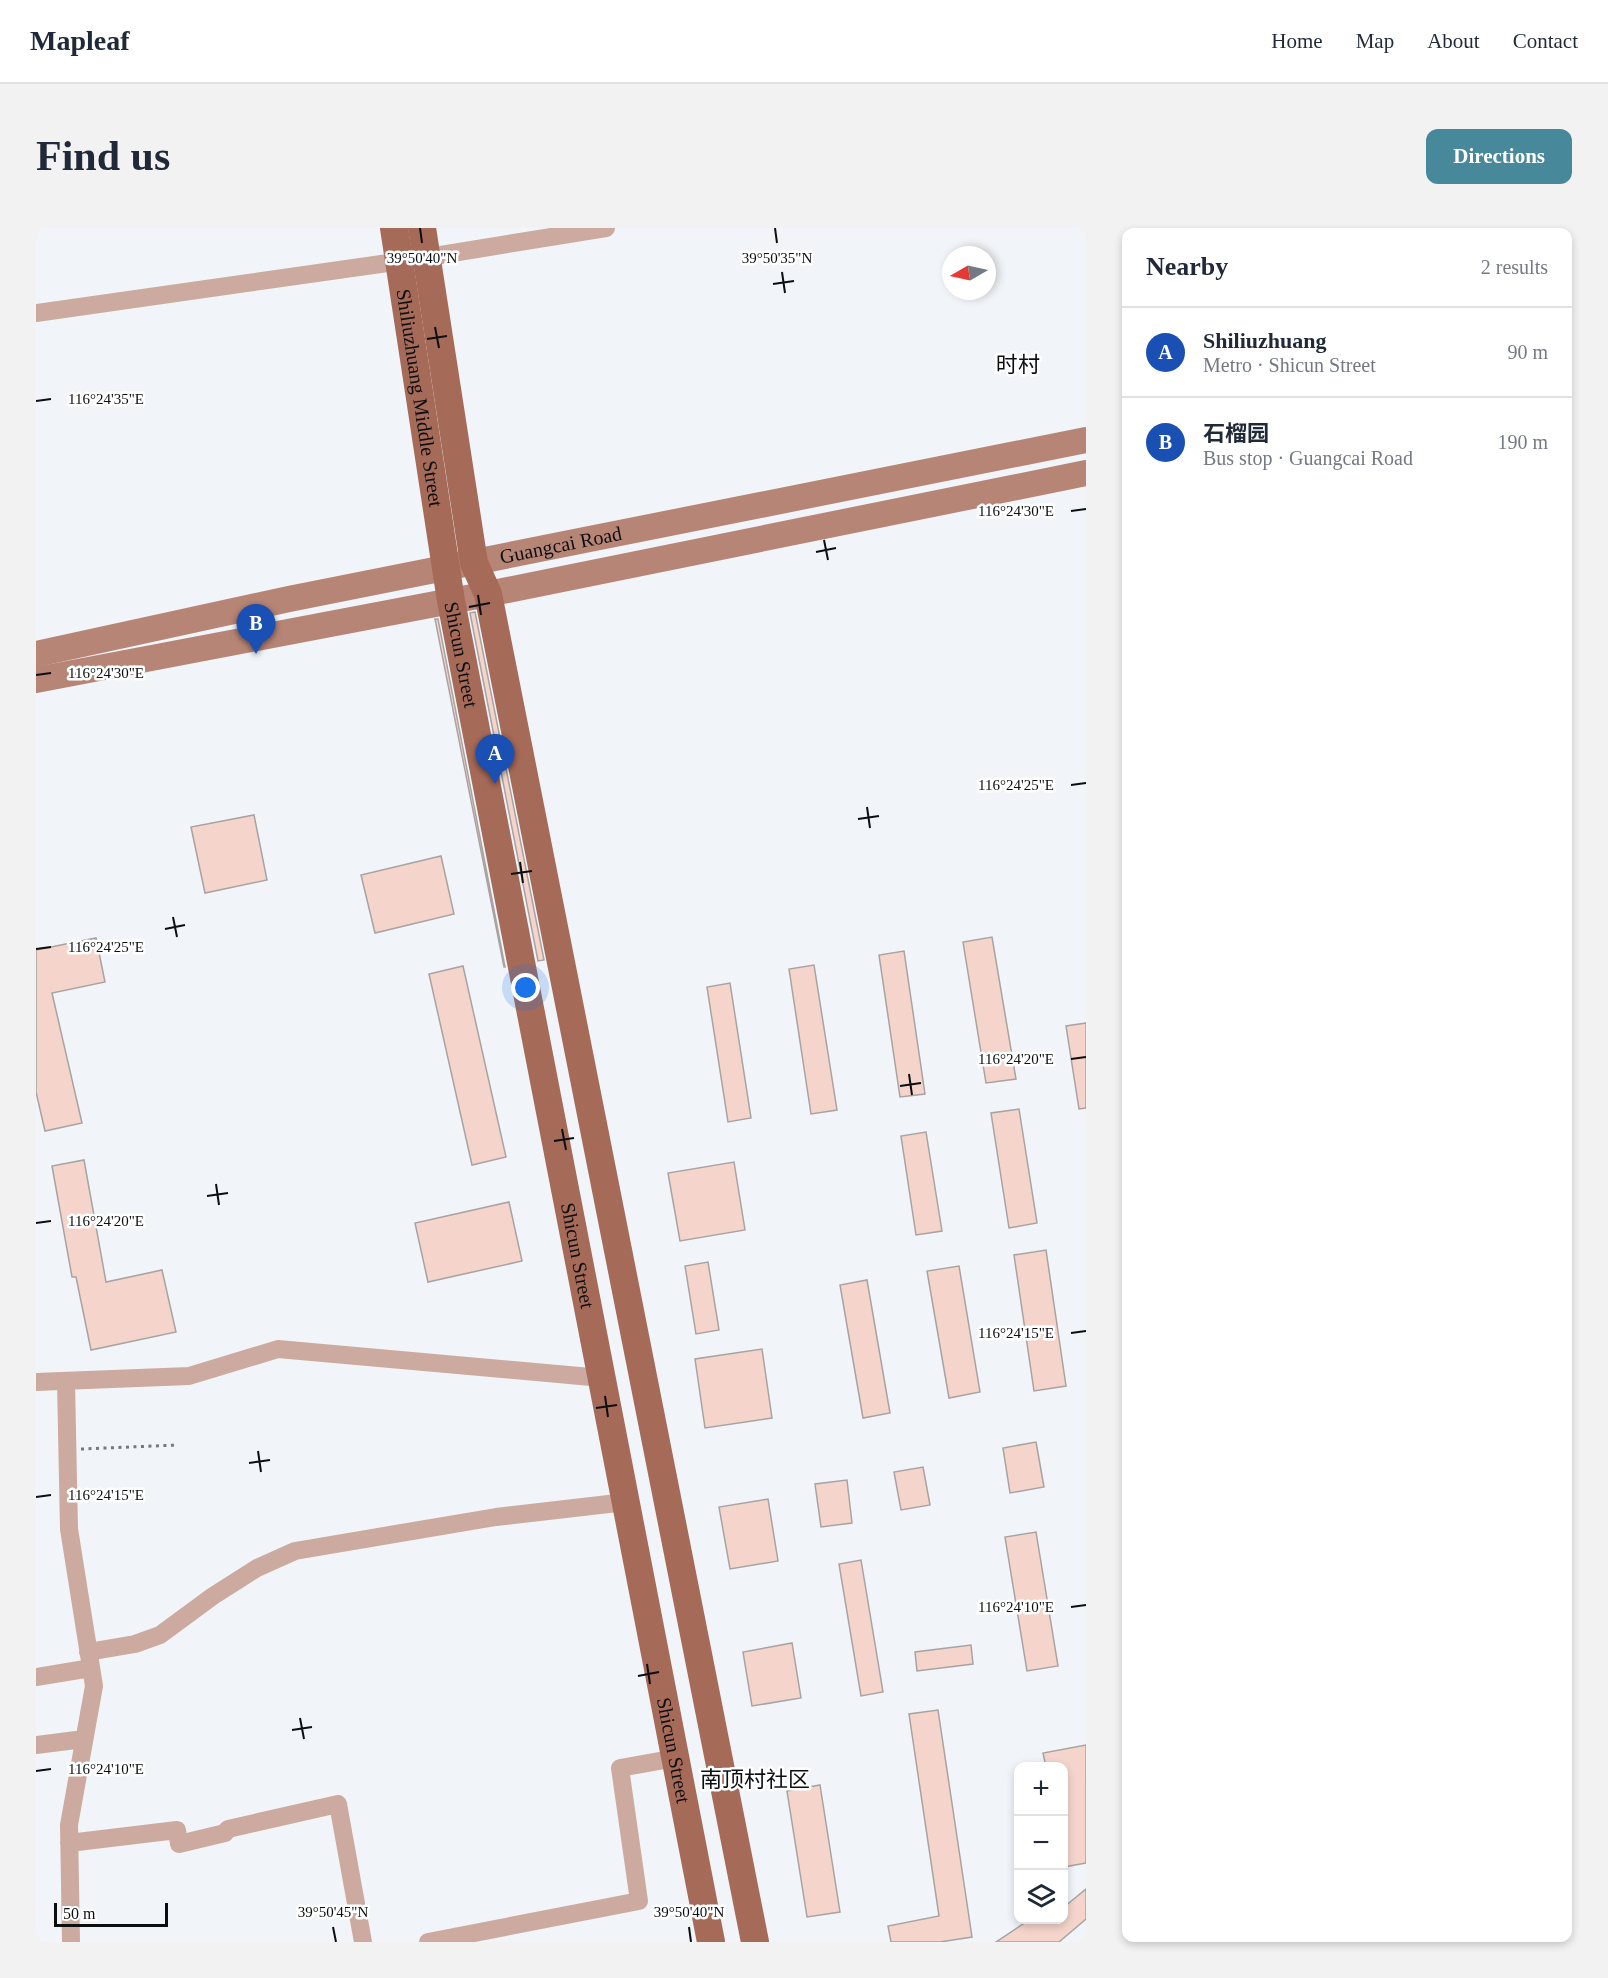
<!DOCTYPE html>
<meta charset="utf-8">
<style>
:root{--surface:#fff;--page:#f2f2f3;--text:#1f2937;--muted:#747a83;--line:#e0e1e3;--accent:#47889a}
body{margin:0;font-family:"Times New Roman","Noto Sans SC",serif;background:var(--page);color:var(--text)}
.controls{position:absolute;right:18px;bottom:18px;display:grid;overflow:hidden;border-radius:12px;box-shadow:0 3px 9px #0003}
.controls button{width:54px;height:54px;display:grid;place-items:center;padding:0;border:0;border-bottom:2px solid var(--line);background:var(--surface);color:var(--text);font:30px sans-serif}
.compass{position:absolute;left:906px;top:18px;width:54px;height:54px;border-radius:50%;background:var(--surface);box-shadow:0 3px 9px #0003;rotate:261deg}
.scale{position:absolute;left:18px;bottom:15px;width:114px;box-sizing:border-box;padding-left:6px;border:3px solid #0c0e0f;border-top:0;font-size:16px;line-height:21px;white-space:nowrap;color:#0c0e0f;-webkit-text-stroke:4px #fff;paint-order:stroke}
.you{position:absolute;left:490px;top:760px;width:21px;height:21px;margin:-15px;border:4px solid #fff;border-radius:50%;background:#1a73e8;box-shadow:0 0 0 9px #1a73e833}
.badge{display:grid;place-items:center;width:39px;height:39px;border-radius:50%;background:var(--accent);color:#fff;font-size:20px;font-weight:700}
.pin{position:absolute;translate:-50% -50px;filter:drop-shadow(0 2px 3px #0008)}
.pin::after{content:'';position:absolute;top:32px;width:21px;height:18px;background:inherit;clip-path:polygon(0 0,100% 0,50% 100%)}
.list{margin:0;padding:0;list-style:none}
h2{display:flex;justify-content:space-between;align-items:center;height:78px;margin:0;padding:0 24px;font-size:26px}
h2 small{font-size:20px;font-weight:400;color:var(--muted)}
.list li{display:grid;grid-template-columns:39px 1fr auto;gap:18px;align-items:center;box-sizing:border-box;height:90px;padding:0 24px;border-top:2px solid var(--line)}
.list b{display:block;font-size:22px;white-space:nowrap}
.list p{margin:0;font-size:20px;white-space:nowrap;color:var(--muted)}
.list em{font-size:20px;font-style:normal;color:var(--muted)}
.icon{flex:none;width:33px;height:33px;fill:none;stroke:currentColor;stroke-width:2;stroke-linecap:round;stroke-linejoin:round}
.map{position:relative;flex:none;width:1050px;height:1714px;overflow:hidden;border-radius:12px}
header{display:flex;align-items:center;gap:36px;box-sizing:border-box;height:84px;padding:0 30px;background:var(--surface);border-bottom:2px solid var(--line)}
header strong{font-size:28px}
nav{display:flex;gap:33px;margin-inline-start:auto;font-size:21px}
.intro{display:flex;align-items:center;justify-content:space-between;box-sizing:border-box;height:144px;padding:0 36px}
h1{margin:0;font-size:42px}
.button{padding:15px 27px;border-radius:12px;background:var(--accent);color:#fff;font-size:21px;font-weight:700}
main{display:flex;gap:36px;padding:0 36px}
aside{flex:1;background:var(--surface);border-radius:12px;box-shadow:0 3px 9px #0003}
.map>svg:first-child{display:block}
.building{fill:#f5d5cb;stroke:#a8a3a2;stroke-width:1.5}
.lines{fill:none;stroke-linecap:round;stroke-linejoin:round}
.path{stroke:#75787a;stroke-width:3;stroke-dasharray:3 4.5;stroke-linecap:butt}
.minor{stroke:#cdaa9f;stroke-width:18}
.secondary{stroke:#b78576;stroke-width:26}
.primary{stroke:#a66a58;stroke-width:28}
.ticks{fill:none;stroke:#0c0e0f;stroke-width:2}
.labels{text-anchor:middle;stroke-width:5;stroke-linejoin:round;paint-order:stroke}
.street-label{font-size:20px;fill:#0c0e0f;stroke:#fff}
.quarter-label{font-size:22px;fill:#0c0e0f;stroke:#fff}
.ticks-label{font-size:15px;text-anchor:middle;fill:#0c0e0f;stroke:#fff;stroke-width:5;stroke-linejoin:round;paint-order:stroke}
</style>
<header>
<strong>Mapleaf</strong>
<nav><a>Home</a><a>Map</a><a>About</a><a>Contact</a></nav>
</header>
<div class="intro"><h1>Find us</h1><a class="button">Directions</a></div>
<main>
<div class="map">
<svg width="1050" height="1714" viewBox="0 0 1050 1714">
<rect width="100%" height="100%" fill="#f1f5f9"/>
<path class="building" d="M439 384 508 732 502 733 434 385Z
M399 391H402L469 739H468Z
M218 587 231 652 169 665 155 599Z
M405 628 418 686 339 705 325 647Z
M956 709 980 851 950 855 927 714Z
M60 710 69 754 16 765 46 895 9 903 0 864V722Z
M868 723 889 866 864 869 843 727Z
M778 737 801 882 775 886 753 741Z
M427 738 470 929 436 937 393 746Z
M694 755 715 890 692 894 671 759Z
M1050 795V880L1043 881 1030 798Z
M983 881 1001 995 973 1000 955 885Z
M890 904 906 1003 880 1007 865 908Z
M48 932 70 1054 126 1042 140 1104 55 1122 40 1049H36L16 938Z
M698 934 709 1002 644 1013 632 945Z
M473 974 486 1033 392 1054 379 995Z
M1010 1022 1030 1158 998 1163 978 1027Z
M672 1034 683 1102 660 1106 649 1038Z
M923 1038 944 1164 913 1170 891 1043Z
M831 1052 854 1185 827 1190 804 1057Z
M726 1121 736 1190 669 1200 659 1131Z
M1000 1214 1008 1259 974 1265 967 1220Z
M887 1239 894 1277 865 1282 858 1244Z
M811 1252 816 1295 785 1299 779 1256Z
M732 1271 742 1333 694 1341 683 1279Z
M1000 1304 1022 1438 991 1443 969 1309Z
M825 1332 847 1464 825 1468 803 1336Z
M756 1415 765 1470 716 1478 707 1424Z
M935 1417 937 1436 881 1443 879 1424Z
M902 1482 936 1709 904 1714H855L852 1698 903 1688 873 1486Z
M1050 1517V1635L1028 1639V1539H1010L1007 1525Z
M784 1557 804 1684 771 1689 751 1563Z
M1050 1661V1691L1023 1714H960L993 1692H1028V1679Z"/>
<g class="lines">
<path class="path" d="M45 1221 142 1217"/>
<path class="minor" d="M0 85 380 31 570 0
M30 1153 33 1301 58 1458 33 1597 35 1714
M0 1154 153 1148 242 1121 566 1150
M52 1424 99 1416 124 1407 177 1368 221 1340 259 1323 460 1289 590 1274
M0 1449 55 1440
M0 1517 48 1511
M33 1615 141 1602 143 1616 189 1605 192 1601 302 1576 327 1714
M392 1714 603 1673 584 1540 640 1530"/>
<g class="secondary">
<path id="s1" d="M0 426 253 371 1050 212"/>
<path d="M0 452 452 366 1050 245"/>
</g>
<g class="primary">
<path id="s2" d="M358 0 415 373 675 1714"/>
<path d="M386 0 438 335 452 366 719 1714"/>
</g>
</g>
<path class="ticks" d="M384 0 386 15M739 0 741 15M746 44 749 65M737 56 758 53M399 99 403 120M391 111 411 108M0 173 15 171M1035 283 1050 281M788 312 792 332M780 324 800 320M442 367 445 387M433 379 454 375M0 447 15 445M1035 557 1050 555M831 579 834 600M822 591 843 588M484 634 487 655M475 646 496 643M137 689 141 709M129 701 149 697M0 721 15 719M1035 831 1050 829M873 846 876 867M864 858 885 855M526 901 530 922M518 913 538 910M180 956 183 977M171 968 192 965M0 995 15 993M1035 1105 1050 1103M569 1168 572 1189M560 1180 581 1177M222 1223 225 1244M213 1235 234 1232M0 1269 15 1267M1035 1379 1050 1377M611 1436 614 1456M602 1448 623 1444M264 1490 268 1511M256 1502 276 1499M0 1543 15 1541M297 1699 300 1714M653 1699 655 1714"/>
<g class="labels">
<g class="street-label">
<text dy="7" stroke="none"><textPath href="#s2" startOffset="172">Shiliuzhuang Middle Street</textPath></text>
<text dy="7" stroke="none"><textPath href="#s1" startOffset="536">Guangcai Road</textPath></text>
<text dy="7" stroke="none"><textPath href="#s2" startOffset="432">Shicun Street</textPath></text>
<text dy="7" stroke="none"><textPath href="#s2" startOffset="1044">Shicun Street</textPath></text>
<text dy="7" stroke="none"><textPath href="#s2" startOffset="1548">Shicun Street</textPath></text>
</g>
<g class="quarter-label">
<text x="982" y="144">时村</text>
<text x="719" y="1559">南顶村社区</text>
</g>
</g>
<g class="ticks-label">
<text x="386" y="35">39°50'40"N</text>
<text x="741" y="35">39°50'35"N</text>
<text x="70" y="176">116°24'35"E</text>
<text x="980" y="288">116°24'30"E</text>
<text x="70" y="450">116°24'30"E</text>
<text x="980" y="562">116°24'25"E</text>
<text x="70" y="724">116°24'25"E</text>
<text x="980" y="836">116°24'20"E</text>
<text x="70" y="998">116°24'20"E</text>
<text x="980" y="1110">116°24'15"E</text>
<text x="70" y="1272">116°24'15"E</text>
<text x="980" y="1384">116°24'10"E</text>
<text x="70" y="1546">116°24'10"E</text>
<text x="297" y="1689">39°50'45"N</text>
<text x="653" y="1689">39°50'40"N</text>
</g>
</svg>
<div class="controls">
<button>+</button>
<button>−</button>
<button><svg class="icon" aria-label="layers" viewBox="0 0 24 24"><path d="M12 4l9 5-9 5-9-5zM3 14l9 5 9-5"/></svg></button>
</div>
<svg class="compass" viewBox="-18 -18 36 36"><path d="M0-13l5 13h-10z" fill="#e53935"/><path d="M0 13l5-13h-10z" fill="#747a83"/></svg>
<div class="scale">50 m</div>
<div class="you"></div>
<div class="pin badge" style="left:459px;top:556px;background:#1a4fb4">A</div>
<div class="pin badge" style="left:220px;top:426px;background:#1a4fb4">B</div>
</div>
<aside>
<h2>Nearby<small>2 results</small></h2>
<ul class="list">
<li><span class="badge" style="background:#1a4fb4">A</span><div><b>Shiliuzhuang</b><p>Metro · Shicun Street</p></div><em>90 m</em></li>
<li><span class="badge" style="background:#1a4fb4">B</span><div><b>石榴园</b><p>Bus stop · Guangcai Road</p></div><em>190 m</em></li>
</ul>
</aside>
</main>
